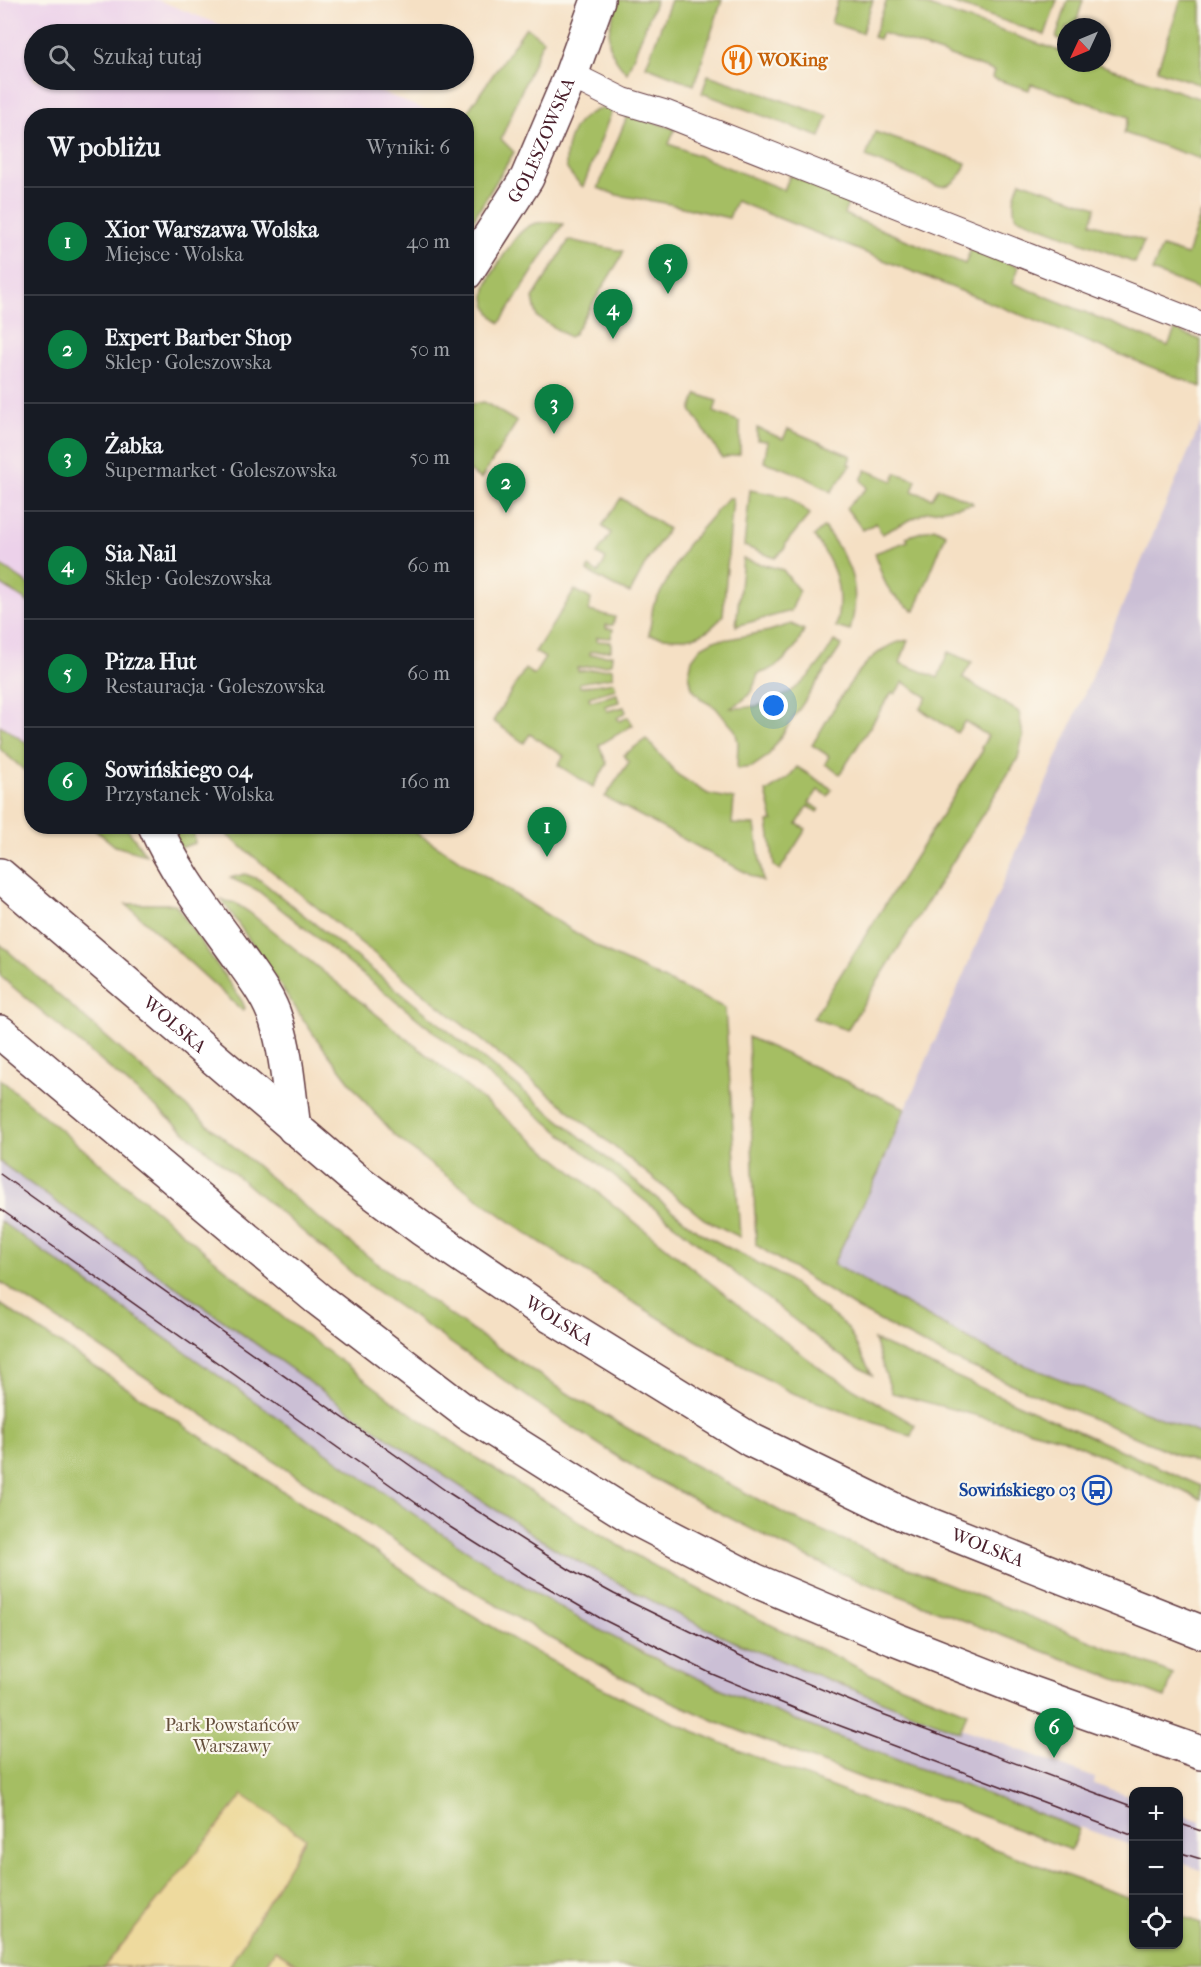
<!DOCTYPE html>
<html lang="pl">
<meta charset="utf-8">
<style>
:root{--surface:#171b24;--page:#20242c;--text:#f1f3f6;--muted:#9ea1a6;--line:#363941;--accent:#0b8043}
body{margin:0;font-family:"IM FELL French Canon",serif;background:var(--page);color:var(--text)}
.controls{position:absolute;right:18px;bottom:18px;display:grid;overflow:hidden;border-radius:12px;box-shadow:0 2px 4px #0004}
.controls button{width:54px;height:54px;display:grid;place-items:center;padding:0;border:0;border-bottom:2px solid var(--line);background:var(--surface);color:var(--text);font:30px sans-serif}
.compass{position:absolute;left:1057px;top:18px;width:54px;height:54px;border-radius:50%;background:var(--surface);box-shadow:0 2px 4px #0004;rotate:226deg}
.you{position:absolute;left:774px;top:706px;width:21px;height:21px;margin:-15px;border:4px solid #fff;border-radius:50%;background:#1a73e8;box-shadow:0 0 0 9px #1a73e833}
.badge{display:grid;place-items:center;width:39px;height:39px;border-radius:50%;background:var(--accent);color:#fff;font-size:20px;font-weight:700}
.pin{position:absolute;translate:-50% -50px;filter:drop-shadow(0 2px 3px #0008)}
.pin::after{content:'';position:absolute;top:32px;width:21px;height:18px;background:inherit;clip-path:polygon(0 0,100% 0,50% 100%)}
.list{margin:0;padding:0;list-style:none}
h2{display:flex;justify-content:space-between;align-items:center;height:78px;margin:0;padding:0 24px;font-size:26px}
h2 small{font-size:20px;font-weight:400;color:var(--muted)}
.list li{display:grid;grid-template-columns:39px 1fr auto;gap:18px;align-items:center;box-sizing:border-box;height:108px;padding:0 24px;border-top:2px solid var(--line)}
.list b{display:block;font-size:22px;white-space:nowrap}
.list p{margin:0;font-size:20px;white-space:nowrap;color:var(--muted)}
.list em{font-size:20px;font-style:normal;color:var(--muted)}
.icon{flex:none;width:33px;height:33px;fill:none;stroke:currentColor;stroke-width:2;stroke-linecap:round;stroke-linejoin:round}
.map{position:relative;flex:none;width:1201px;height:1967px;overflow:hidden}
.search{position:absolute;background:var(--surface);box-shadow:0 2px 4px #0004;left:24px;top:24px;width:450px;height:66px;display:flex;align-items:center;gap:15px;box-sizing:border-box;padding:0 21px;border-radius:33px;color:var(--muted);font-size:22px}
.panel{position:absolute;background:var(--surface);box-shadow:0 2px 4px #0004;left:24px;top:108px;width:450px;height:726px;border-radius:24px}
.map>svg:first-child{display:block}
.built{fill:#ecd1ea}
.industrial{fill:#cbbfd5}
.green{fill:#a5be64;stroke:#786e48;stroke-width:1.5}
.sand{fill:#eeda9e;stroke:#9c7c64;stroke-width:1.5}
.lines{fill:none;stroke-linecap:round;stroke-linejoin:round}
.service-casing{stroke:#643c42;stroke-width:28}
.minor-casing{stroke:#643c42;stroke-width:36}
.secondary-casing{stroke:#643c42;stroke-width:36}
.service{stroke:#fff;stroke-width:26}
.minor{stroke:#fff;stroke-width:33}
.secondary{stroke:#fff;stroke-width:33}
.tram{stroke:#4a1f2b;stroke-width:1.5}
.labels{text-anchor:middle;stroke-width:4.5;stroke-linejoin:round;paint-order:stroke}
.food-label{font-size:18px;font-weight:bold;fill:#c56008;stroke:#fbf7ec;text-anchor:start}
.street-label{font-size:18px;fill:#4a1f2b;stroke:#fbf7ec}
.transit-label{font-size:18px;font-weight:bold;fill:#164399;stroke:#fbf7ec;text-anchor:end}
.park-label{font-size:18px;fill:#654f3c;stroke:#fbf7ec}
</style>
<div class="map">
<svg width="1201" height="1967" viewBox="0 0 1201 1967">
<rect width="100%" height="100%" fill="#fbf7ec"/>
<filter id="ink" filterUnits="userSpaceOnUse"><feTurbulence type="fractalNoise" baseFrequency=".0167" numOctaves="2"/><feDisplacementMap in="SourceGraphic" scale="12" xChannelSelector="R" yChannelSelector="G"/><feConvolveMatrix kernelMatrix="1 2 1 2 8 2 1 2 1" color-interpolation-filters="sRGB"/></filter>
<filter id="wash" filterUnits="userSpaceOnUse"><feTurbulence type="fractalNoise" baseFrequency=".008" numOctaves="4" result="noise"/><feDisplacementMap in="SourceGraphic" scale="24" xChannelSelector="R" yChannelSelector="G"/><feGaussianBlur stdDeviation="1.35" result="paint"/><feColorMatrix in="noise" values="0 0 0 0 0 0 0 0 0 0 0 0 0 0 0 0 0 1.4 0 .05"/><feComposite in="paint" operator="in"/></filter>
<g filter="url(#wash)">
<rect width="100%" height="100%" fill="#f5e0c4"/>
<path class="built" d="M0 0H158L243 34H34V80H352L438 115 32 116 31 746 0 725Z"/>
<path class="industrial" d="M1201 423V1434L822 1286 878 1173Z
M0 1162 408 1452 557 1550 626 1588 739 1644 915 1715 959 1731 961 1728 1095 1778 1094 1784 1133 1798V1846L1080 1827 1079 1829 808 1725 717 1687 602 1631 523 1586 479 1559 371 1484 0 1221Z
M1178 1814 1201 1821V1870L1179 1862Z"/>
<path class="green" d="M619 0H656L627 73C601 46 607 32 619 0Z
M671 0H722L694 85 646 66Z
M838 0H873L862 33 831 23Z
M887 0H911L1066 53V63H1095L1201 99V159L1124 133 1129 117 1035 85 1031 84 1029 90 992 78 994 71 988 69 882 33 879 39 873 37Z
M943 0H1057L1045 35Z
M1068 0H1083L1075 27H1066V42L1056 38Z
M1181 0H1201V85L1157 70Z
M526 27 543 40 501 139 514 152 467 230 465 115Z
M708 75 828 116 820 137 702 93Z
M603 108H613L583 187C578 182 571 176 567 169 565 163 566 155 567 149 571 128 581 114 603 108Z
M628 114 675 129 669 144 784 190 790 175 850 199 844 214 965 264 971 249 1019 267 1013 283 1168 346 1175 330 1201 340V387L736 201 729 218 665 203 617 195 598 188Z
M875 132 966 163C962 177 952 188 937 186L866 157Z
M1020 181 1096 207 1091 223 1144 241 1135 263 1016 217C1011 203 1015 194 1020 181Z
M1201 213V290L1152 271 1162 247 1187 255Z
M551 222 563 224 500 323C474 302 487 281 502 258 509 247 517 233 529 226 535 222 544 222 551 222Z
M569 240 623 251 622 256 573 335 569 337 537 317 533 298Z
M697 394 717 401 714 412 740 422V454L722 458 691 410Z
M484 402 517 422 481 479 467 470 466 405Z
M757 428 783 439 788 429 851 456 848 464 851 465 831 492C809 477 789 469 764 462L768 441 757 440Z
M866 470 893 481 896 473 916 480 912 491 932 498 938 488 972 502 973 504 926 512 882 534 876 523 863 530 846 508 867 488 861 480Z
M750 490 788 497 810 514 786 543 785 548 775 558 744 546Z
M621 498 668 529 646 563 630 593 610 584 587 571 589 567 598 573 606 559 597 554 611 533 602 526Z
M728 498H733L723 615C702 644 680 639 649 635L653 606 687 545Z
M824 527C851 563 862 586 850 631L836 627C844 588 836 567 814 536Z
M934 528 946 534 915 611C887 595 883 582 875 553L908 541 906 537Z
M743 559 783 570 799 591 791 611 736 626Z
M0 565 31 586V604L0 584Z
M575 590 591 599 589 611 615 617 613 625H606V628L613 629 611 638 597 637V641L611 642V650L590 652V655H612L611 664 577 668 578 671 612 668 613 677 579 683 580 687 614 682 616 689 589 697 590 701 617 694 619 702 605 706 607 711 624 707 626 712 617 718 620 721 628 717 633 725 599 745 607 764 593 787 558 765 564 756 530 734 524 743 493 721 525 669 534 675 545 658 535 652Z
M791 624 804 630C797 650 779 669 758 674 752 694 748 698 731 708 781 709 811 682 834 641L842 645 768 756 752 767 737 769 738 742 735 730 715 707 702 700 692 688 689 674 692 659 701 647 714 640 729 639 769 631Z
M908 640 900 663 938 678 948 652 972 662 962 678 1019 712 1023 736 1018 758 847 1030 813 1018 983 750 981 748 988 736 965 721 957 733 920 709 927 697 903 682 895 694 892 692 840 774 825 764 829 756 812 745C835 709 862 646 908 640Z
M0 725 31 746V776L0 749Z
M646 739 678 775 708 794 734 799 732 824 755 825 763 882 605 797 629 762 624 755Z
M797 767 832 789 828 796 818 790 809 803 819 809 817 812 808 806 797 824 806 829 780 870 774 866 768 822 773 821 766 792 788 778Z
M92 827H126L146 855 115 846Z
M165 827H193L195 843 180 848Z
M217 827H407L608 953 725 1008 740 1237 704 1219Z
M245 874 260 880 699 1232 784 1277 847 1327 872 1375 839 1355 755 1289 257 890 230 878Z
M222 900 235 903 249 912 758 1321 824 1371 915 1425 911 1436 790 1392 696 1340 623 1296 529 1235 430 1164 393 1134 366 1103 316 1038Z
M126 904H175L242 1001 245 1008 243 1011Z
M0 944 168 1091 316 1216 374 1261 476 1333 567 1393 660 1447 791 1517 896 1563 1173 1674 1165 1698 843 1574 782 1545 643 1473 558 1418 358 1278 0 976Z
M748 1037 905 1108 878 1174 833 1264 994 1353 1201 1434V1465L948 1357 859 1310 756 1245Z
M0 1079 285 1319 396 1403 478 1459 593 1530 649 1563 702 1591 869 1673 967 1712 960 1732 739 1644 675 1613 557 1550 408 1452 0 1162Z
M0 1221 432 1527C498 1572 567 1614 638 1650 780 1720 931 1772 1079 1829L1071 1850 938 1799 877 1784 722 1724 644 1689 549 1637 458 1582 0 1282Z
M0 1304 446 1599C492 1627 539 1655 587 1680 678 1728 774 1765 870 1802 958 1835 1045 1869 1133 1899L1134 1944H1178L1179 1915 1201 1923V1967H0Z
M874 1340 1201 1486V1499L1064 1439 892 1393Z"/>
<path class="sand" d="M243 1795 305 1838 229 1967H104Z
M275 1950 299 1965 297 1967H264Z"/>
</g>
<g filter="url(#ink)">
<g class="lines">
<g class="service-casing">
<path id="service" d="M571 75 623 101 667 114 1201 325"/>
</g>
<g class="minor-casing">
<g id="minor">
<path id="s1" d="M466 273 527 178 571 75 598 0"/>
<path d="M155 826C176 874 210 916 239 957 253 977 269 997 276 1020 287 1054 289 1093 294 1128"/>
</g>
</g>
<g class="secondary-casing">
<g id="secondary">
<path id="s2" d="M0 875 355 1179 422 1229 552 1317 751 1440 903 1514 1201 1632"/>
<path d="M0 1032 318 1299 467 1413 632 1517 754 1580 894 1639 1026 1691 1201 1753"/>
</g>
</g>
<use href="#service" class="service"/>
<use href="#minor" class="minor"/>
<use href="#secondary" class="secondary"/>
<path class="tram" d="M0 1174 449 1493 570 1570 614 1594 741 1656 877 1712 1134 1807
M0 1209 450 1527 528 1576 600 1618 712 1674 806 1713 1134 1836
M1178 1823 1201 1831
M1178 1852 1201 1859"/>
</g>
</g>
<defs>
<g id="restaurant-ring" transform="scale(1.5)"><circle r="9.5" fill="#fbf7ec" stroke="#e8710a" stroke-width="1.5"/><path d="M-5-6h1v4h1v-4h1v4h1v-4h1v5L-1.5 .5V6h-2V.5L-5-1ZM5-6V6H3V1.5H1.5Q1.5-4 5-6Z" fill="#e8710a"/></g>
<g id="bus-ring" transform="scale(1.5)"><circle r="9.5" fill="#fbf7ec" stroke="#1a4fb4" stroke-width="1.5"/><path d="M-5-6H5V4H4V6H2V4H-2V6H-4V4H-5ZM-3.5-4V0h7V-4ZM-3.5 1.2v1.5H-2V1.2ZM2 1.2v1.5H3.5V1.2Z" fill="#1a4fb4"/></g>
</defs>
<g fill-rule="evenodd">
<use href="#restaurant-ring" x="737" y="60"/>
<use href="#bus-ring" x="1097" y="1490"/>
</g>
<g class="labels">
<g class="food-label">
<text x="758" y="66">WOKing</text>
</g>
<g class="street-label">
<text dy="6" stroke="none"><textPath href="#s1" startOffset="153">GOLESZOWSKA</textPath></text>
<text dy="6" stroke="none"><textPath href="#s2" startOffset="230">WOLSKA</textPath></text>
<text dy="6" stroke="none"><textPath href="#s2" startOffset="716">WOLSKA</textPath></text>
<text dy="6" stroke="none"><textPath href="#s2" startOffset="1202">WOLSKA</textPath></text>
</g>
<g class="transit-label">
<text x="1076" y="1496">Sowińskiego 03</text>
</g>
<g class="park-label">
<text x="232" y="1731">Park Powstańców<tspan x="232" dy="21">Warszawy</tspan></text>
</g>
</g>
</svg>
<div class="controls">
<button>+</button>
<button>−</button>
<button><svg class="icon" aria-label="locate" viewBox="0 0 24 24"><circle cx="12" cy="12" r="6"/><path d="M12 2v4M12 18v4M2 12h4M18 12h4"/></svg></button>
</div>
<svg class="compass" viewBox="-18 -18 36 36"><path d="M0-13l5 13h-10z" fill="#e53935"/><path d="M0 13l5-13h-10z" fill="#9ea1a6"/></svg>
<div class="you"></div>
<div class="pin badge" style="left:547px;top:857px">1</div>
<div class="pin badge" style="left:506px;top:513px">2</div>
<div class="pin badge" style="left:554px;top:434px">3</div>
<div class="pin badge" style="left:613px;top:339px">4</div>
<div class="pin badge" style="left:668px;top:294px">5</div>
<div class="pin badge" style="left:1054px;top:1758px">6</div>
<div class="search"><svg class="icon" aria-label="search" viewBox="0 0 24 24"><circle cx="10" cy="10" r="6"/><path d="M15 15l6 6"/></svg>Szukaj tutaj</div>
<section class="panel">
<h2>W pobliżu<small>Wyniki: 6</small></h2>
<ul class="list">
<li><span class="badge">1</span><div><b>Xior Warszawa Wolska</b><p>Miejsce · Wolska</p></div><em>40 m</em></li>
<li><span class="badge">2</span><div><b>Expert Barber Shop</b><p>Sklep · Goleszowska</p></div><em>50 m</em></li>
<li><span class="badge">3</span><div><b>Żabka</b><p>Supermarket · Goleszowska</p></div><em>50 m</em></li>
<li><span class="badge">4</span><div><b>Sia Nail</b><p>Sklep · Goleszowska</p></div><em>60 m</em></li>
<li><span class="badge">5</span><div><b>Pizza Hut</b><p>Restauracja · Goleszowska</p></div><em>60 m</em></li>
<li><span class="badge">6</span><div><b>Sowińskiego 04</b><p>Przystanek · Wolska</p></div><em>160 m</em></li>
</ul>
</section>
</div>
